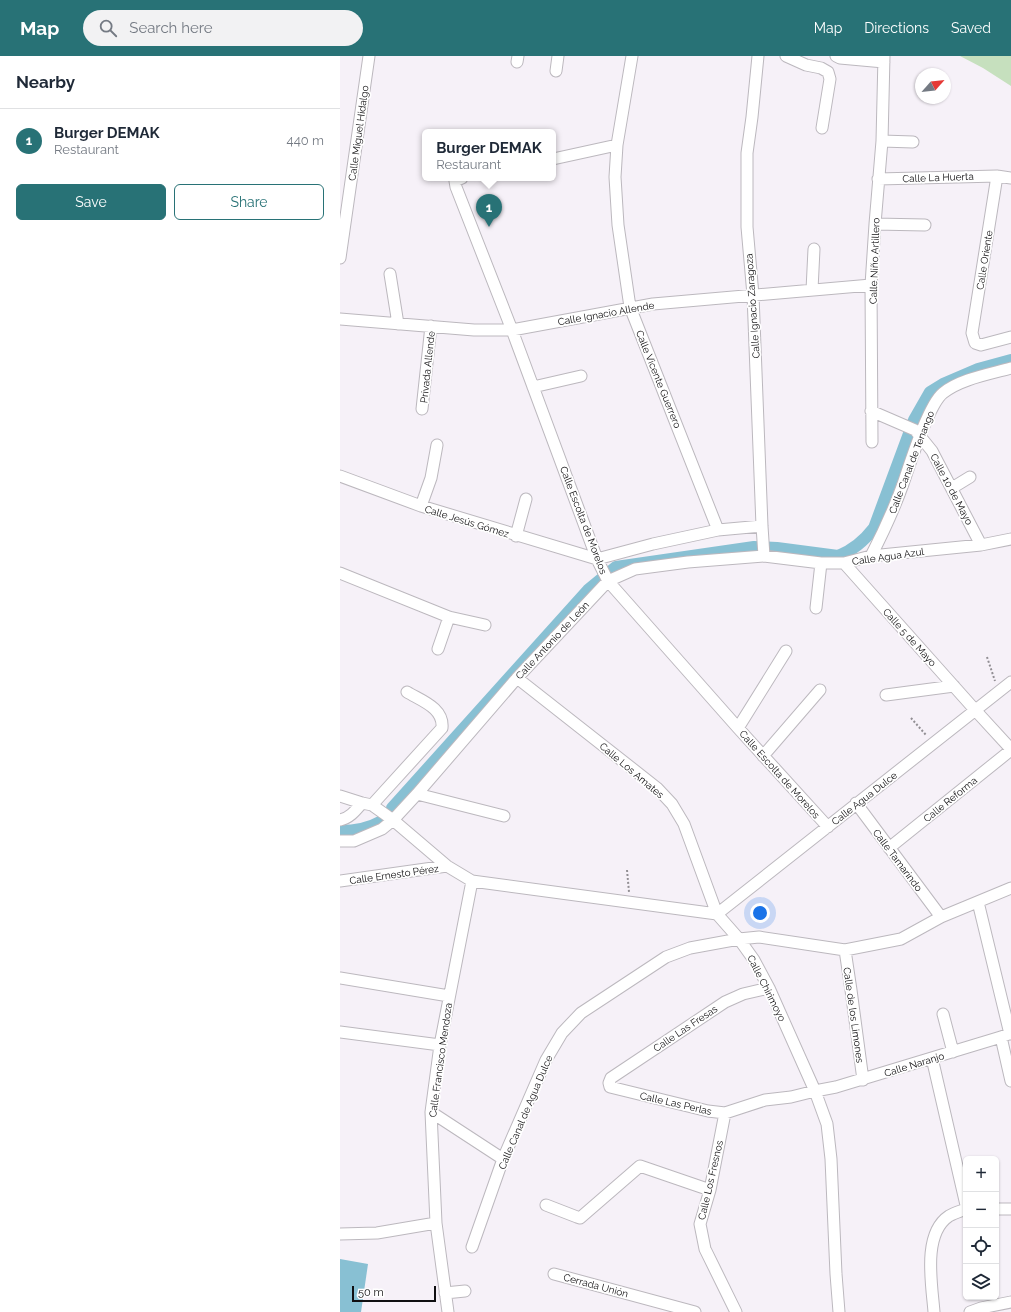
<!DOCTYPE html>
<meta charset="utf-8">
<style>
:root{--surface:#fff;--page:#f2f2f3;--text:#1f2937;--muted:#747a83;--line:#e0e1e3;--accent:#287276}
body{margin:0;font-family:Raleway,sans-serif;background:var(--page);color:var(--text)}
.controls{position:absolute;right:12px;bottom:12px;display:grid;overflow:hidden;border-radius:6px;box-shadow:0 1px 3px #0004}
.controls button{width:36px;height:36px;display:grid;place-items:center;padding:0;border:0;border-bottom:1px solid var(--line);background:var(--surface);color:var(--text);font:20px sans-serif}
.compass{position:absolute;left:575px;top:12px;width:36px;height:36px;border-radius:50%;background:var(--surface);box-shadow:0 1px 3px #0004;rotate:63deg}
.scale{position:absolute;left:12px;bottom:10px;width:84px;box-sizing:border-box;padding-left:4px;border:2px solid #100f11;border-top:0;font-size:11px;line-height:14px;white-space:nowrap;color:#100f11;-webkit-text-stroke:3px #fff;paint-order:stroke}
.you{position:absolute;left:420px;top:857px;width:14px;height:14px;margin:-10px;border:3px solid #fff;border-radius:50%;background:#1a73e8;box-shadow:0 0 0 6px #1a73e833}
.badge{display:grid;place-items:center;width:26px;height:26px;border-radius:50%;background:var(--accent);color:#fff;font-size:13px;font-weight:700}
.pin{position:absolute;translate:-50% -33px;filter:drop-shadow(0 1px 2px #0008)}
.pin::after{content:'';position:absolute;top:21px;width:14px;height:12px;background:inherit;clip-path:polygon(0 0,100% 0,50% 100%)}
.popup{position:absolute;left:82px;top:73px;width:134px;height:52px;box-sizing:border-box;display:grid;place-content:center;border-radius:6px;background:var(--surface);filter:drop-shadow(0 1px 3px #0005);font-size:13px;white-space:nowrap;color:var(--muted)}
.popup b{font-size:15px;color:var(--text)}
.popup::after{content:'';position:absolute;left:50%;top:100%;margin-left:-8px;border:8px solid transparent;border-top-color:var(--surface)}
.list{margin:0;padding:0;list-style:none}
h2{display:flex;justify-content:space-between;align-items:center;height:52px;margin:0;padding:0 16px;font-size:17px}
h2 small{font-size:13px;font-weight:400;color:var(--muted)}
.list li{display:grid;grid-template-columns:26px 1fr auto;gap:12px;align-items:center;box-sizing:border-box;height:64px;padding:0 16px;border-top:1px solid var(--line)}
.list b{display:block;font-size:15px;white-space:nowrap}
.list p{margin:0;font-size:13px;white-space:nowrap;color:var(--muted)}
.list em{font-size:13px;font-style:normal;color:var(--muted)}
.actions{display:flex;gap:8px;padding:12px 16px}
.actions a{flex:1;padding:9px 0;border:1px solid var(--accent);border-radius:6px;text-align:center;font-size:14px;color:var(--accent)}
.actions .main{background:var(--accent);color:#fff}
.icon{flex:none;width:22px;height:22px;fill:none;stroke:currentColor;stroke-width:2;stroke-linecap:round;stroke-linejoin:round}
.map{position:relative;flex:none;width:671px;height:1256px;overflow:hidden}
header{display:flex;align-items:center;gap:24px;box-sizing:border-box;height:56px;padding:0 20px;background:var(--accent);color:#fff}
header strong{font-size:19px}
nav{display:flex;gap:22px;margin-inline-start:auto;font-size:14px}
.search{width:280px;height:36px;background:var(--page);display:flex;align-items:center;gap:10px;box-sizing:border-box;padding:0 14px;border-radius:22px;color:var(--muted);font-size:15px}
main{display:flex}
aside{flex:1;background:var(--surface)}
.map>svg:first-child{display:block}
.green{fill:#c6e0be}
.water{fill:#88c0d3}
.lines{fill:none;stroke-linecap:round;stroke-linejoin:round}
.canal{stroke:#88c0d3;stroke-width:12}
.minor-casing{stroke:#bcb8be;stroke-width:13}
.path{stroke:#928f94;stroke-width:2;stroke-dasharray:2 2;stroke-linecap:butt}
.minor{stroke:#fff;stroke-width:11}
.labels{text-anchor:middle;stroke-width:3.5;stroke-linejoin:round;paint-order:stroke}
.street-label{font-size:10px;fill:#100f11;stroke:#fff}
</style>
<header>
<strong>Map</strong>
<div class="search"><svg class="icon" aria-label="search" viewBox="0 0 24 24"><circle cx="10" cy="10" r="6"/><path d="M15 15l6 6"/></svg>Search here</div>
<nav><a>Map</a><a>Directions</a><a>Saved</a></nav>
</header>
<main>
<aside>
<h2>Nearby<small></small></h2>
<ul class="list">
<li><span class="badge">1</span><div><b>Burger DEMAK</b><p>Restaurant</p></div><em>440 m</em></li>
</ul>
<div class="actions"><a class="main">Save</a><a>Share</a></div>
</aside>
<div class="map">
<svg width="671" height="1256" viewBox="0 0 671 1256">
<rect width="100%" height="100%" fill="#f6f1f8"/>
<path class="green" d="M620 0H671V30L643 12Z"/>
<path class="water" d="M0 1203 28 1208 21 1256H0Z"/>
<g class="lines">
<path class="canal" d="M52 752 248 534 276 511 414 491 437 492 498 500C514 494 524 485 534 472L574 364 590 336 603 328 638 313 671 304
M0 775C14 775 28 773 40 766"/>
<g class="minor-casing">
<path id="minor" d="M292 0 277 89 275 121 278 169 290 251 378 474
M418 0 412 61 407 97V171L413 239 422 470 424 500
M446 0 466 9 481 12 488 16 490 23 482 72
M496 0 500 2 544 6
M177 6 178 0
M216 15 218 0
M542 85 573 86
M213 103 277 89
M657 120 632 277 635 287 641 289 671 281
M122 122 115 125 116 131 172 274 257 503 268 525 398 672 488 771
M538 123 657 120 671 122
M535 168 585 169
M0 202 29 0
M50 218 58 268
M472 234 474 193
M0 263 134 274H172L313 248 531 229
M193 331 241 320
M82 353 91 270
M531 355 575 374 592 395 641 489
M532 386 531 229 535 168 542 85 544 0
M0 420 81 450 257 503 313 488 378 474 422 470
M612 432 630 421
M81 450 91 422 97 389
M176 480 186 443
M531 500C543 477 554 453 563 428 570 408 588 349 603 337 620 323 650 318 671 312
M504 507 636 655 671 693
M0 517 109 561 145 569
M476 552 481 507
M98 593 109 561
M177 622 317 732 332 748 344 768 377 858 399 883 414 904 429 932 475 1035 487 1068 491 1103 496 1218 499 1256
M546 639 614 630
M398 672 446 595
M423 700 480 634
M77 738 164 760
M0 740 22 747 32 749 53 764 107 810 132 825 377 858
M516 747 601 861
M32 749 102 672C104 652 82 645 67 636
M0 764C10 762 16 754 22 747
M0 785H14L42 773 53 764 77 738 177 622 268 525 295 513 348 506 424 500 481 507H504L531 500 641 489 671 483
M549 792 671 694
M0 825 107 810
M638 846 670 978
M377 858 671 626
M505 894 511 934 523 1024
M0 922 109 940
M429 932 403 938 385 946 271 1022 269 1027 270 1031 368 1055 385 1057 425 1044 451 1041 475 1035 496 1031 661 981 671 977
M603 958 613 996
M0 976 100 989
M661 981 671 1025
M592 1002 626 1149
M91 1056 163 1103
M385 1057 370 1134 360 1168 365 1193 396 1256
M206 1149 237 1161 240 1162 300 1110 370 1134
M656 1153H671
M0 1178 37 1177 96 1167
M132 1191 163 1103 206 1004 222 977 241 957 326 901 350 892 399 883 419 881 505 894 561 883 601 861 671 832
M214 1218 355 1256
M105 1237 125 1235
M108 1256 96 1167 91 1056 100 989 132 825
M594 1256C592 1229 582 1178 609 1160 614 1157 621 1155 626 1153
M630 1256 641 1252 671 1246"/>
</g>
<path class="path" d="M647 601 655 625
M571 662 586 679
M287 814 289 836"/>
<use href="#minor" class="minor"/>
</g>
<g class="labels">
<g class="street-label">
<text transform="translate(18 77) rotate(-82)" y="4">Calle Miguel Hidalgo</text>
<text transform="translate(598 121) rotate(-2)" y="4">Calle La Huerta</text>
<text transform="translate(644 204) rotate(-81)" y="4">Calle Oriente</text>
<text transform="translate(534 205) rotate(-88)" y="4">Calle Niño Artillero</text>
<text transform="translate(412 250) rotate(-94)" y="4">Calle Ignacio Zaragoza</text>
<text transform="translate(266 257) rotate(-10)" y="4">Calle Ignacio Allende</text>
<text transform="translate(87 311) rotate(-84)" y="4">Privada Allende</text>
<text transform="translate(319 323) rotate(68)" y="4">Calle Vicente Guerrero</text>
<text transform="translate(571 406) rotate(-69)" y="4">Calle Canal de Tenango</text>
<text transform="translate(612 433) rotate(62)" y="4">Calle 10 de Mayo</text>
<text transform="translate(244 464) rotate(69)" y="4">Calle Escolta de Morelos</text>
<text transform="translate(127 465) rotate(17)" y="4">Calle Jesús Gómez</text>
<text transform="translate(548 500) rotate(-8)" y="4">Calle Agua Azul</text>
<text transform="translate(570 581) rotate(48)" y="4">Calle 5 de Mayo</text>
<text transform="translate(212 584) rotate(-47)" y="4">Calle Antonio de León</text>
<text transform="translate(292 714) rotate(40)" y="4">Calle Los Amates</text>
<text transform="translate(440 718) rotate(48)" y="4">Calle Escolta de Morelos</text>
<text transform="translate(524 742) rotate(-38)" y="4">Calle Agua Dulce</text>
<text transform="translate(610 743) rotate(-39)" y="4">Calle Reforma</text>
<text transform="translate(558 804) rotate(53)" y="4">Calle Tamarindo</text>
<text transform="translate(54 818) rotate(-8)" y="4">Calle Ernesto Pérez</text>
<text transform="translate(427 932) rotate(63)" y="4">Calle Chirimoyo</text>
<text transform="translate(514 959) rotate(82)" y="4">Calle de los Limones</text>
<text transform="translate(345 972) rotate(-34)" y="4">Calle Las Fresas</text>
<text transform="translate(100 1004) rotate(-82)" y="4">Calle Francisco Mendoza</text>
<text transform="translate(574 1008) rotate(-17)" y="4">Calle Naranjo</text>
<text transform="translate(336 1047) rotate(13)" y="4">Calle Las Perlas</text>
<text transform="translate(185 1056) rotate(-67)" y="4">Calle Canal de Agua Dulce</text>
<text transform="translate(370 1124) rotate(-77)" y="4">Calle Los Fresnos</text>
<text transform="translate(256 1229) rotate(15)" y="4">Cerrada Unión</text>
</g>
</g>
</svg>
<div class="controls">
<button>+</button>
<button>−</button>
<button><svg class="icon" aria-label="locate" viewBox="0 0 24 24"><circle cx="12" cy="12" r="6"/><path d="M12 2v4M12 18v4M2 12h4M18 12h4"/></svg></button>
<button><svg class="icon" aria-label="layers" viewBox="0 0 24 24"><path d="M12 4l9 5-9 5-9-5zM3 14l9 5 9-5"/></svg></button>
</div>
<svg class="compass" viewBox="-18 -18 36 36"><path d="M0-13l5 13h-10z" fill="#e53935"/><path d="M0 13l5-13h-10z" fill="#747a83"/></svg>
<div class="scale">50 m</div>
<div class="you"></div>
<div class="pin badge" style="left:149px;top:171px">1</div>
<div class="popup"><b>Burger DEMAK</b>Restaurant</div>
</div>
</main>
